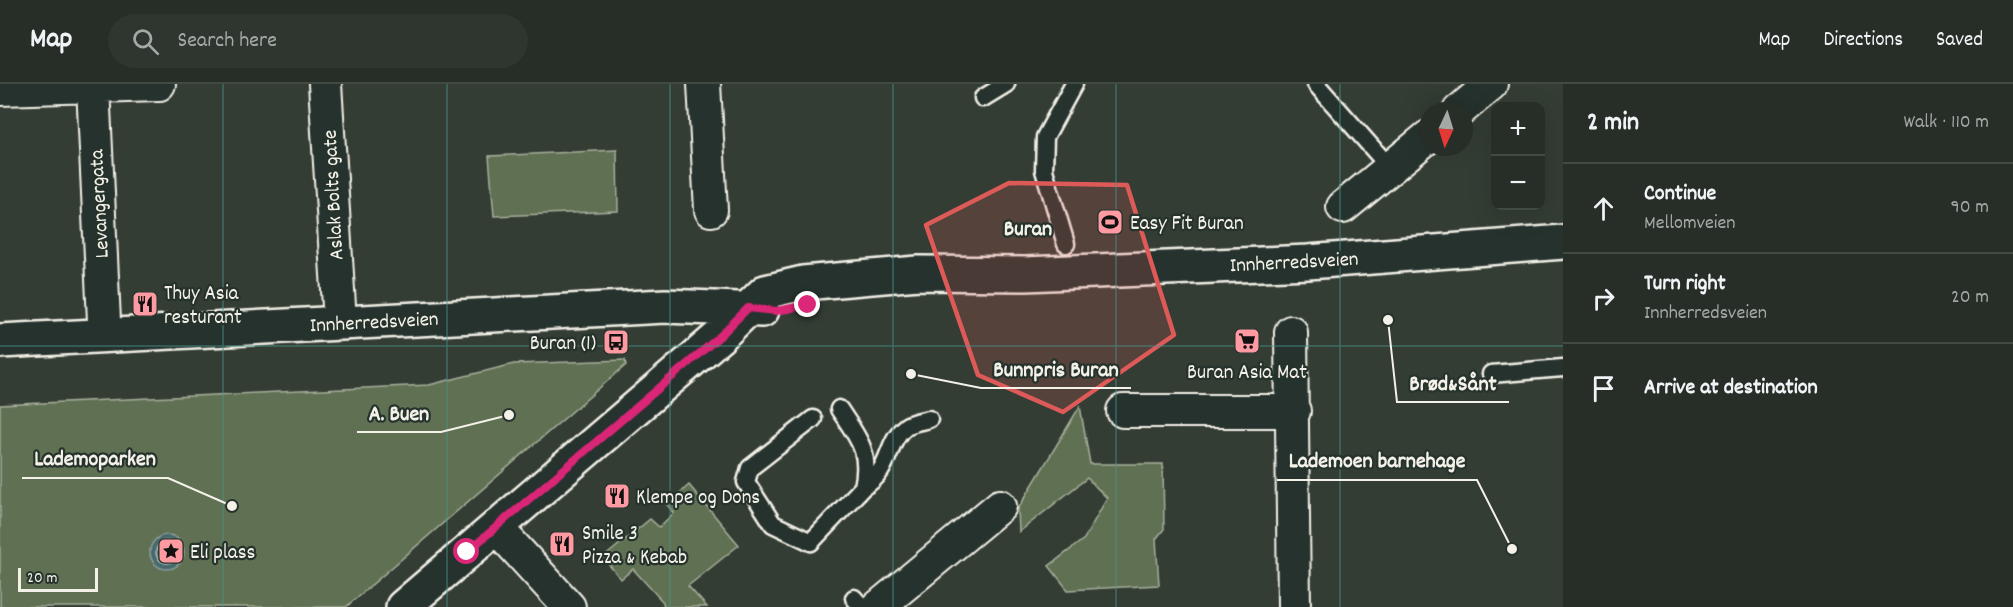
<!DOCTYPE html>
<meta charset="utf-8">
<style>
:root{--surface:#262e27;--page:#2e362f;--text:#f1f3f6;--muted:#a4a8a7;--line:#424a44}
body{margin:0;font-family:Dekko,sans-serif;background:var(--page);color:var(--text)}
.controls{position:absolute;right:18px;top:18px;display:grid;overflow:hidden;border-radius:12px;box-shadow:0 6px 24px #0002}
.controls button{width:54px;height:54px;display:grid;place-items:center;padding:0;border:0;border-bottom:2px solid var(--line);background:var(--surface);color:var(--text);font:30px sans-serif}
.compass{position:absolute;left:1419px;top:18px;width:54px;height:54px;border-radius:50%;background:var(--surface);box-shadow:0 6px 24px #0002;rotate:184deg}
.scale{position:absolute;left:18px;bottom:15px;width:80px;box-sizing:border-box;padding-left:6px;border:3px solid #f4f1e8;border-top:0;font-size:16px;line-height:21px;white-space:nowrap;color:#f4f1e8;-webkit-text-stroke:4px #26332d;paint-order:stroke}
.stop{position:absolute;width:18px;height:18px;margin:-14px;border:4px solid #db2777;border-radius:50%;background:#fff}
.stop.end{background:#db2777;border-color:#fff;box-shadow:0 2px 6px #0008}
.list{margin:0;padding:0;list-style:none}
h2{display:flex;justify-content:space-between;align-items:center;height:78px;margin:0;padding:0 24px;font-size:26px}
h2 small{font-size:20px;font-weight:400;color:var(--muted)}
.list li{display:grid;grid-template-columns:39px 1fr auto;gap:18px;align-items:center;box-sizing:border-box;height:90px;padding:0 24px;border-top:2px solid var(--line)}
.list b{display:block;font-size:22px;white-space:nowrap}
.list p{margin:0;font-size:20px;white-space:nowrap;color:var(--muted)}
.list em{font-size:20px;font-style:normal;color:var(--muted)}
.icon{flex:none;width:33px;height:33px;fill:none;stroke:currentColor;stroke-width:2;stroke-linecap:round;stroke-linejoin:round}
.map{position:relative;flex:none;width:1563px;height:523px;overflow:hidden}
header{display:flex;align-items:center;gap:36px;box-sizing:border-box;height:84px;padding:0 30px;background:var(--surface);border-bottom:2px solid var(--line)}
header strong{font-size:28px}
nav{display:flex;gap:33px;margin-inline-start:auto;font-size:21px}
.search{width:420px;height:54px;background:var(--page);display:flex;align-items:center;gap:15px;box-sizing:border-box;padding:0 21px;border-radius:33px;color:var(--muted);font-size:22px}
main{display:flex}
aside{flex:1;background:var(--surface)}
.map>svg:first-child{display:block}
.green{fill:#5f7052;stroke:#aab09d;stroke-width:1.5}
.water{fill:#46696c;stroke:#8c9f9e;stroke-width:1.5}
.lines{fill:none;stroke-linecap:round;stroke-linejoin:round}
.shore{stroke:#aebbb6;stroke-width:1.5}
.lane-casing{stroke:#f4f1e8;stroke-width:21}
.street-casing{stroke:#f4f1e8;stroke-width:36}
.secondary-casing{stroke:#f4f1e8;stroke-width:38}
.lane{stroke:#26332d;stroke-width:16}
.street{stroke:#26332d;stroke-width:32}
.secondary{stroke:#26332d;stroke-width:33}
.route{stroke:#db2777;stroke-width:8}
.marked{fill:#de5a58;fill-opacity:0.2;stroke:#de5a58;stroke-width:4.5;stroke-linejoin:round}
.grid{fill:none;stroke:#48958c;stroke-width:1.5;stroke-opacity:0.55}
.labels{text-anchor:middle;stroke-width:4.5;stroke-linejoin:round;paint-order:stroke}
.street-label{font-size:21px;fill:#f4f1e8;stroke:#26332d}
.poi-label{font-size:21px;fill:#f4f1e8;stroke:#26332d;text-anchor:start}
.neighbourhood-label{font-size:22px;font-weight:bold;fill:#f4f1e8;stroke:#26332d}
.leader{fill:none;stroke:#f4f1e8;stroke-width:2}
.callout-dot{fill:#f4f1e8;stroke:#26332d;stroke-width:2}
.callout-label{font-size:22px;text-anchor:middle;font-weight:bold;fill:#f4f1e8;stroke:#26332d;stroke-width:4.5;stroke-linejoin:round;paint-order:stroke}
</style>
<header>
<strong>Map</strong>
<div class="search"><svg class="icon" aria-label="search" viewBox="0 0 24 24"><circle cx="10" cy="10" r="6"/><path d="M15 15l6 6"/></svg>Search here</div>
<nav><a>Map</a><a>Directions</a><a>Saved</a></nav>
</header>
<main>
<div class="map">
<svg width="1563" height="523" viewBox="0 0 1563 523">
<rect width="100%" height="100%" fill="#333d34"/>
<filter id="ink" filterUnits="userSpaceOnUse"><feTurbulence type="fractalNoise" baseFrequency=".0167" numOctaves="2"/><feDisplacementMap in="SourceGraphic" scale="12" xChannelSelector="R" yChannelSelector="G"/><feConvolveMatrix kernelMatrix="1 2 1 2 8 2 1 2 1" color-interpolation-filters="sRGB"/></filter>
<g filter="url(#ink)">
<path class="green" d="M617 66 618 127 494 132 489 72Z
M625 276 626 281 346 523H0V321L429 301 514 280Z
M1080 322 1090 380H1163L1164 445 1156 455 1159 501 1068 506 1049 482 1084 455 1107 414 1087 394 1019 448 1018 425Z
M689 401 739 461 688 502 707 523H664L663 518 633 485 621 495 603 474 650 435 659 443 674 429 667 420Z"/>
<path class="water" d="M150 468a17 17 0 1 1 34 0a17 17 0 1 1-34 0Z"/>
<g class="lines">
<path class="shore" d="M156 468a11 11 0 1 1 22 0a11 11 0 1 1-22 0Z"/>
<g class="lane-casing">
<path id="lane" d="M1316 0 1390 84
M983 14 1006 0
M1066 160 1044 86 1045 53 1074 0
M1491 290 1563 284
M813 335 750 384 746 398 773 440 811 458 863 403C871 367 858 354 839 325
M863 403C892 387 885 358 906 342 912 338 922 337 929 335
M854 514 862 523"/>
</g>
<g class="street-casing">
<path id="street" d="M325 0 339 222
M704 0 711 126
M93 2 104 237
M0 5 159 0
M1459 27 1491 0
M1343 123 1428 53
M1291 248 1294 523
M1123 327H1294
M496 443 569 523
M878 523 1000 422"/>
</g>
<g class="secondary-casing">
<path id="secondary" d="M0 257 665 222 762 226
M403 523 720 252 765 208 803 199 918 189 1025 190 1308 178 1563 158"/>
</g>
<use href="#lane" class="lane"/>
<use href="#street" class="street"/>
<use href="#secondary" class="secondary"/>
</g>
</g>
<g class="lines" filter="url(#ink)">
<path class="route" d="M467 468 720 252 748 224 776 227 808 221"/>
</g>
<path class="marked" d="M1009 99 1127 101 1174 251 1063 328 978 291 926 141Z"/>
<path class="grid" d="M223 0V523M447 0V523M670 0V523M893 0V523M1116 0V523M1340 0V523M0 262H1563"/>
<defs>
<g id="stadium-square" transform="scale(1.35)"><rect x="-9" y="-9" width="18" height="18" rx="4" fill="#ff9aa2" stroke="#26332d"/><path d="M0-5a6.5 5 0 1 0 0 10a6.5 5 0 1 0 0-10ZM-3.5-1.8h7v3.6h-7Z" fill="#111"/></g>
<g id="restaurant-square" transform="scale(1.35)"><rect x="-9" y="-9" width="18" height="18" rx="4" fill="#ff9aa2" stroke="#26332d"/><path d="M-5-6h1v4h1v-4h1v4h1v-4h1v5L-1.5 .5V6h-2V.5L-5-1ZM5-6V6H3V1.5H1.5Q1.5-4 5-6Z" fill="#111"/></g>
<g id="supermarket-square" transform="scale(1.35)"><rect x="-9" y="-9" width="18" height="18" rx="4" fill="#ff9aa2" stroke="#26332d"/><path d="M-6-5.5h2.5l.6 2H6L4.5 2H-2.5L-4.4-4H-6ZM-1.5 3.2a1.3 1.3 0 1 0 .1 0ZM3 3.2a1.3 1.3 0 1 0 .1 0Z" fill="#111"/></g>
<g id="bus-square" transform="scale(1.35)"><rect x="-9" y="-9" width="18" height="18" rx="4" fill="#ff9aa2" stroke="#26332d"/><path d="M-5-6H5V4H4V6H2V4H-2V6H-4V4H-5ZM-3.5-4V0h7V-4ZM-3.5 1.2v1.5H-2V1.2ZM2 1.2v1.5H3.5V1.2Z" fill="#111"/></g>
<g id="sight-square" transform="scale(1.35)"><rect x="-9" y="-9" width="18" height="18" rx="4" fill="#ff9aa2" stroke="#26332d"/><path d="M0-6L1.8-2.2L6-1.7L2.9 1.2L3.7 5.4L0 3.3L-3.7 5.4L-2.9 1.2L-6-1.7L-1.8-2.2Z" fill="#111"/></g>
</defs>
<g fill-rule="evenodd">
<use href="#stadium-square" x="1110" y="138"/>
<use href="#restaurant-square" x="145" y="220"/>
<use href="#supermarket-square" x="1247" y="257"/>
<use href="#bus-square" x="616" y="258"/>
<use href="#restaurant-square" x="617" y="412"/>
<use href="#restaurant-square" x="562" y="460"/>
<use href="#sight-square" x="171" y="467"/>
</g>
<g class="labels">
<g class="street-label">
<text transform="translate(332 111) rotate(-93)" y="7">Aslak Bolts gate</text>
<text transform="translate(98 120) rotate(-93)" y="7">Levangergata</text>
<text transform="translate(1294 177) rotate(-3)" y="7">Innherredsveien</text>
<text transform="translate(374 237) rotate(-3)" y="7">Innherredsveien</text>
</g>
<g class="poi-label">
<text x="1130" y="145">Easy Fit Buran</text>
<text x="164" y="215">Thuy Asia<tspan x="164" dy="24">resturant</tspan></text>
<text x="596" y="265" text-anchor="end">Buran (1)</text>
<text x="1247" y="294" text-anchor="middle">Buran Asia Mat</text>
<text x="636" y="419">Klempe og Dons</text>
<text x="582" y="455">Smile 3<tspan x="582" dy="24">Pizza &amp; Kebab</tspan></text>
<text x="190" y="474">Eli plass</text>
</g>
<g class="neighbourhood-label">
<text x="1028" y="151">Buran</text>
</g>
</g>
<path class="leader" d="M911 290L981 304H1131M1388 236L1397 318H1509M509 331L441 348H357M232 422L168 394H22M1512 465L1477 396H1277"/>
<g class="callout-dot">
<circle cx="911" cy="290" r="6"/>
<circle cx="1388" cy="236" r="6"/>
<circle cx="509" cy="331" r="6"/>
<circle cx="232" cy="422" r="6"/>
<circle cx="1512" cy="465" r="6"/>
</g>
<g class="callout-label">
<text x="1056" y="292">Bunnpris Buran</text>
<text x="1453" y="306">Brød&amp;Sånt</text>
<text x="399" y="336">A. Buen</text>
<text x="95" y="381">Lademoparken</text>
<text x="1377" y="383">Lademoen barnehage</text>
</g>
</svg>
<div class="controls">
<button>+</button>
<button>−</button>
</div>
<svg class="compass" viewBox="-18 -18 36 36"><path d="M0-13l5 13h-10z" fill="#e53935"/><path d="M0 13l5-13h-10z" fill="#a4a8a7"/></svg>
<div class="scale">20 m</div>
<div class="stop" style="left:467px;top:468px"></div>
<div class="stop end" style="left:808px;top:221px"></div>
</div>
<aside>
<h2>2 min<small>Walk · 110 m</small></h2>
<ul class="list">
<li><svg class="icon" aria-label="ahead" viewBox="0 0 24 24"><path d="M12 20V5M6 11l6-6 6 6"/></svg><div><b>Continue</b><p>Mellomveien</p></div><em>90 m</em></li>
<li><svg class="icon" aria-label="right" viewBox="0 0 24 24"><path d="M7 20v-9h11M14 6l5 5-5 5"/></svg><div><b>Turn right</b><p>Innherredsveien</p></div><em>20 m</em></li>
<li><svg class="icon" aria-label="arrive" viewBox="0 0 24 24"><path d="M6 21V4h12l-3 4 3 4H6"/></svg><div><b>Arrive at destination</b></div></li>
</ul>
</aside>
</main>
